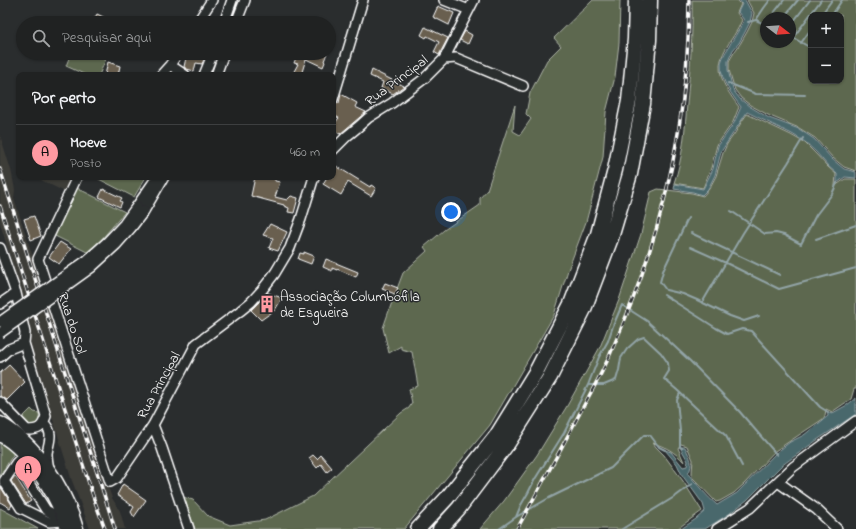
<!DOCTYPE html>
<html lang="pt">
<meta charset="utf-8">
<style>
:root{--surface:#202222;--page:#2d2f2f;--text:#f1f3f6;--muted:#a2a4a5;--line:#3d3f40;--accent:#ff9aa2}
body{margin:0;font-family:"Indie Flower",sans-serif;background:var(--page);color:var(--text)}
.controls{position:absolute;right:12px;top:12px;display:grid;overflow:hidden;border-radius:8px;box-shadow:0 1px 3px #0004}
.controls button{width:36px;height:36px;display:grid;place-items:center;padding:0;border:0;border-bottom:1px solid var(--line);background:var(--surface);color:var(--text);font:20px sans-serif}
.compass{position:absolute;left:760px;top:12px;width:36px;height:36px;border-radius:50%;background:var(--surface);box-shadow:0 1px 3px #0004;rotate:107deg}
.you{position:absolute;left:451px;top:212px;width:14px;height:14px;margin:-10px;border:3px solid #fff;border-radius:50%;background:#1a73e8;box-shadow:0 0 0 6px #1a73e833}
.badge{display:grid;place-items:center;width:26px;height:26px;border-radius:50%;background:var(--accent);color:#111;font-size:13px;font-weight:700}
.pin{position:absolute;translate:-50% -33px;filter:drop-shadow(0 1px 2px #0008)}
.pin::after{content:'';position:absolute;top:21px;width:14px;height:12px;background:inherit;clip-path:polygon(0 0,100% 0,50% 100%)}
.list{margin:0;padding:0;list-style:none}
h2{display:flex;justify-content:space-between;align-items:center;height:52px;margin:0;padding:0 16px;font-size:17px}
h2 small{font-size:13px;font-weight:400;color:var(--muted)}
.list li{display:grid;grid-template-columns:26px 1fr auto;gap:12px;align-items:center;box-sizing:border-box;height:56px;padding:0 16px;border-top:1px solid var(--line)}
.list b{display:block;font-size:15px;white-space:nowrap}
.list p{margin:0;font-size:13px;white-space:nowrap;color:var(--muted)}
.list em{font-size:13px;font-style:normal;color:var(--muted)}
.icon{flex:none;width:22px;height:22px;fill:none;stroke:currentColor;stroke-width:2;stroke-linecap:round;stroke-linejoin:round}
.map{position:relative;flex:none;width:856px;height:529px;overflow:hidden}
.search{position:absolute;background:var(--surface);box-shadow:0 1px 3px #0004;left:16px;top:16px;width:320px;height:44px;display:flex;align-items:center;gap:10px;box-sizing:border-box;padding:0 14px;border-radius:22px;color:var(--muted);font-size:15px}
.panel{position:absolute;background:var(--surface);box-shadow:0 1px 3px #0004;left:16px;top:72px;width:320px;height:108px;border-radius:8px}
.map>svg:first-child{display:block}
.built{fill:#3d3c38}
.green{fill:#5d684f;stroke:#aeb4a7;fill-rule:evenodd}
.water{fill:#4a676c;stroke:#92a4a7}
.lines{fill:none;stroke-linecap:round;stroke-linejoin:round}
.stream{stroke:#92a4a7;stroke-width:2}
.building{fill:#695f50;stroke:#fff}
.minor-casing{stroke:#fff;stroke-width:12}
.major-casing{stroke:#fff;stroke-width:15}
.highway-casing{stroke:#fff;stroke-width:17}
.minor{stroke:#2a2d2e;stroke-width:9}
.major{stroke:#2a2d2e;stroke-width:12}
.highway{stroke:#2a2d2e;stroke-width:14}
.rail-casing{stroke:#fff;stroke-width:3.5}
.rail{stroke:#2a2d2e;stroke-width:2;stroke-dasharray:6;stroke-linecap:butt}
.minor-bridge-casing{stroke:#fff;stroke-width:12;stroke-linecap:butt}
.minor-bridge{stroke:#2a2d2e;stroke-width:9}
.labels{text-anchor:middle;stroke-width:3;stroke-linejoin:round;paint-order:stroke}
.street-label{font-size:14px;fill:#fff;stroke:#2a2d2e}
.poi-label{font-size:14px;fill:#fff;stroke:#2a2d2e;text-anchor:start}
</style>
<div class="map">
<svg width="856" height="529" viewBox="0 0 856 529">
<rect width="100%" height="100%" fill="#2a2d2e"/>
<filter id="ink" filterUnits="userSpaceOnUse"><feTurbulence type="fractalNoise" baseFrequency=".025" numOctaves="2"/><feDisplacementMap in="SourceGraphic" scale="8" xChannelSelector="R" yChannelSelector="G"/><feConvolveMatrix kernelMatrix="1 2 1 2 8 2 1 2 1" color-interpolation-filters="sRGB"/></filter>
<g filter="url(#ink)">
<path class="built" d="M0 135 11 170 15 190 14 198 94 447 112 498 120 511 125 529H90L71 478 30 345 29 321 0 223Z
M35 177H74L67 193Z"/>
<path class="green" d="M593 0H620L619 43 615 77 606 112 603 157 586 222 568 270 554 315 490 425 404 529H195L185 501 183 497 193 500 208 516 230 525 265 520 313 496 401 413 409 408 412 403 409 389 418 386 412 352 401 349V346L389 353 383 328 392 302 403 273 427 251 424 247 444 230 480 205V198L487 190 515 105 513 131 520 135 531 119 526 114 530 93 547 60 561 46 554 38Z
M692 0H737L741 4 737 13 742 20C738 31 730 40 725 50 723 54 720 61 720 65 719 81 731 96 739 107L733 122 717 145 711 168 703 188 674 183C683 158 685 130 687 104 690 70 693 35 692 0Z
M747 0H856V171L844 167 833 158 815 138 799 128 770 116 750 105 741 98 735 90 729 70V61L735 51 740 44 747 32 752 22 754 13ZM811 15H841V81H811ZM766 18H790V42H766Z
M71 53H95L106 59 99 75H86L66 66Z
M747 114 791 135 805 143 815 153 828 167 836 174 835 186 845 179H856V389H854L851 399 832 412 826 409 825 416 823 419 775 451 744 484 734 493 720 501 716 502 692 477V472L693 460 687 446 681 444 678 448 684 462C675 452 666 447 653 443L656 447 664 455 683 481 702 511 677 529H480L504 501 537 455 567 406 600 347 619 300 641 234 651 192 658 189 692 193 703 196 709 189 716 176 723 153 727 144 735 133 742 121Z
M95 177H146L134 197Z
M75 187 125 212 100 241 87 252 51 234Z
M31 409 34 412 39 413C40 422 38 424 29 426L21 419Z
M0 443 14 453 0 476Z
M0 508 38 529H0Z"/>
<path class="water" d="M739 0H745L752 13 750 22 745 32 739 43 733 50 728 61V70L733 90 740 99 749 106 769 118 799 129 814 139 832 159 844 169 856 172V178L845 177 837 183V174L828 166 816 152 805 142 792 134 747 112 726 144 721 152 715 175 708 189 702 195 693 192 674 189 675 184 703 189 713 169 718 146 734 123 741 107C733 96 720 80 721 65 721 61 724 54 727 50 732 40 739 31 744 20L738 12 742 4Z
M856 398V414L817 440 781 466 747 500 729 514 705 529H681L696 519 705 511 703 504 682 475 677 464 665 450 671 452 683 467 687 466 688 461 680 447H685C690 458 694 463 688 474 698 485 706 496 717 505L737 493 776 453 790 442 804 435 828 416 827 411 831 414 847 405Z"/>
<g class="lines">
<path class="stream" d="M821 15 832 0
M832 15 842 0
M770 18 784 0
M783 18 798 0
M756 20 764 8 770 0
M748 22 756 20 766 25
M790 26 810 0
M790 36 811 48
M793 38 821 0
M801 43 811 29
M728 83 756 94 805 95
M731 211 765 234 776 233 784 235 801 244 816 215 832 194 837 183
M688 218 663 271 660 282 666 290 683 294 697 300 730 316 744 321 759 316
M691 233 780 275
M816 239 856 225
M690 247 726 263 779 289 856 268
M664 295 716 328 727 334 742 329 751 331 820 407 828 412
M702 303 743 233 788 163 803 138
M588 385 599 357 608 341 613 326 622 305 647 321 690 361 739 411 777 455
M680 393 677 400 680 431V447L682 448
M516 517 521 505 528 493 535 479 564 433 588 385H604L616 380 619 370 621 358 627 349 638 339 644 337 661 353 668 363 669 371 664 379 677 390 726 436 742 466
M499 529 516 517 549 498 611 468 644 435H650L659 447 665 450
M622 529 676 496 692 484"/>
</g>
<path class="building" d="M438 6 454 13 449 25 433 17Z
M97 14 116 23H92Z
M425 27 448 38 439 55 434 52 439 42 427 36 426 38 421 35Z
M465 31 472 35 468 44 460 40Z
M187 53H207L202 64 196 63 194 71 187 69 184 67Z
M293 53H327L324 61 325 62 323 67 306 59 301 75H292L298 64 294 63 297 55Z
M108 62 120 66 118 75H105Z
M372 70 404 86 393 94 381 88 383 82 370 76Z
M341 94 357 103 355 107 366 112 340 134 333 130V125L339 118 333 115 336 104 337 103H339Z
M336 166 370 187 371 185 376 188 371 196 348 182 341 195 323 184 327 177H333V171Z
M255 177H266L275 179V181L280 182 275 197 287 200 291 196 298 198 294 213 288 212 289 208 284 206V205L251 196Z
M103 189 122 198 120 201 122 202 120 207 99 197Z
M34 216 41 236 31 240 24 219Z
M270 224 287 232 278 251 269 248 273 238 263 235Z
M60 242 71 249 59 264 49 257Z
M304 252 314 256 311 264 298 259 300 253 304 254Z
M326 259 358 272 356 277 337 269V270L332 268V271L323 267Z
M385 283 398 288 395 294 382 289Z
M268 293 282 298 275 310 261 320 251 310Z
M9 365 25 382 7 400 4 398 0 396V373Z
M313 455 317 459 321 455 332 468 327 472 321 464 317 468 309 458Z
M15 476 31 501 26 504 11 481Z
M123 484 146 500 134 517 131 512 134 507 117 495Z
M0 486 12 505 10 508 0 502Z"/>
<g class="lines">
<g class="minor-casing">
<path id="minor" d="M444 0 469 10
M197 23 212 0
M224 23 232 0
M236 23 245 0
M444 59 456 58 523 86
M170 65 185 75
M161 75 170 65 178 53
M204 75 213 53
M216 75 224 53
M333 99 363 0
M333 150 347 136 358 127 368 118 392 103 425 78 444 59 474 0
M77 177 38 259 110 482 117 478 153 425 196 344 240 311 251 302 262 290 275 273 290 248 301 219 314 177
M137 206 157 177
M144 211 164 177
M0 248 16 293 25 333 24 343 46 416C42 428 39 430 27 430L0 402
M0 304 16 293
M0 357 9 349 24 343
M44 423C54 433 49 441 47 453 47 458 48 464 49 469
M153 425 162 448 189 529
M19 460 16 463 46 510 64 520
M16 463 4 481 21 508 49 522 65 521
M778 482 816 509 837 529
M717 529 750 508 793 467 856 421"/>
</g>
<g class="major-casing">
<path id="major" d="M0 423C37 444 66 489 77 529
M0 435C29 451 58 497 67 529"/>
</g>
<g class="highway-casing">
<path id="highway" d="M418 529 447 498 497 435 537 370 571 304 598 234 615 170 629 101 635 39 636 0
M440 529 459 508 508 443 550 377 584 309 611 238 630 174 643 104 649 40 650 0"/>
</g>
<use href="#minor" class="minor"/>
<use href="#major" class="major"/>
<use href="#highway" class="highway"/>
<g class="rail-casing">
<path id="rail" d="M0 169 115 529
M0 206 94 499 105 529
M517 529C539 489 561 449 582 409 592 390 603 372 611 352 661 241 689 122 689 0"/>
</g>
<use href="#rail" class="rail"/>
<g class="minor-bridge-casing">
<path id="minor-bridge" d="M0 322 86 261 107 242 124 224 137 206
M0 333 92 267 116 245 131 228 144 211"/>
</g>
<use href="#minor-bridge" class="minor-bridge"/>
</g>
</g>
<defs>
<g id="building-bare" transform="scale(1.38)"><path d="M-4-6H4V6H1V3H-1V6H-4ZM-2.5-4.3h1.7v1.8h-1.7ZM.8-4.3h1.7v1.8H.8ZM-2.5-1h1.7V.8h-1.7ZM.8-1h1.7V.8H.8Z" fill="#ff9aa2" stroke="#2a2d2e" stroke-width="2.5" paint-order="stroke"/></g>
</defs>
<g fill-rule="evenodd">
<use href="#building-bare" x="267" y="304"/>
</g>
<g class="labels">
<g class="street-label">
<text transform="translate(396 80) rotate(-37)" y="5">Rua Principal</text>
<text transform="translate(73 323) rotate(72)" y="5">Rua do Sol</text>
<text transform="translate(158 385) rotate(-61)" y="5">Rua Principal</text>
</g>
<g class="poi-label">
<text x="280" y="301">Associação Columbófila<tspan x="280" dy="16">de Esgueira</tspan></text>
</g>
</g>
</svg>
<div class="controls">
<button>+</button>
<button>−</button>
</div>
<svg class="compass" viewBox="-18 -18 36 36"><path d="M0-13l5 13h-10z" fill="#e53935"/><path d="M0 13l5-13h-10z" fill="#a2a4a5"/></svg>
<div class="you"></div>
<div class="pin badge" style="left:28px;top:489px">A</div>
<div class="search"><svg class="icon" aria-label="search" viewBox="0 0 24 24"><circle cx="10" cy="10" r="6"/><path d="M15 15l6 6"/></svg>Pesquisar aqui</div>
<section class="panel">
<h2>Por perto<small></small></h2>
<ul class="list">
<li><span class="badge">A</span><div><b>Moeve</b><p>Posto</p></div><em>460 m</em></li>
</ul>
</section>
</div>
